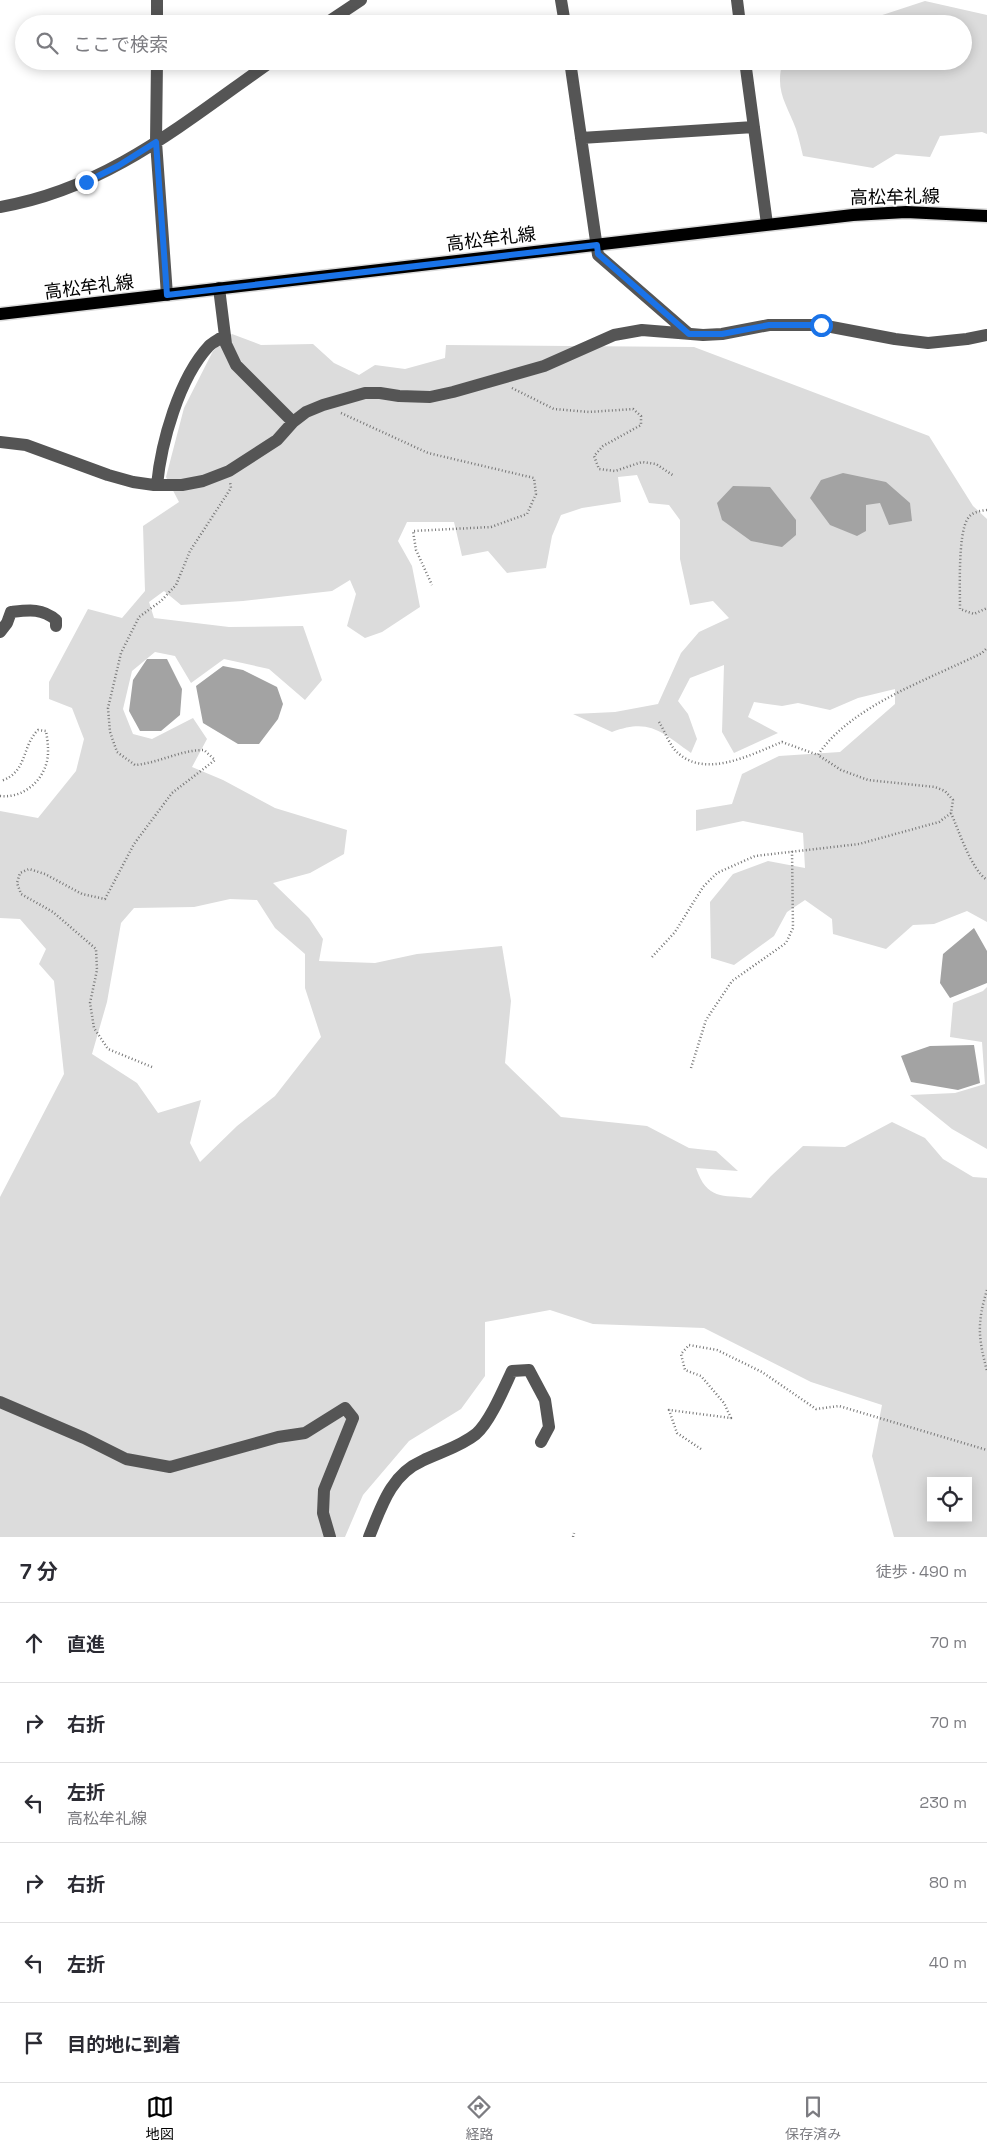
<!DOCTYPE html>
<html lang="ja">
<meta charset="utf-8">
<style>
:root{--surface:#fff;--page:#f2f2f3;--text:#2b2b33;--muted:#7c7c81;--line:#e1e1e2;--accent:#000}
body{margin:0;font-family:"Space Grotesk","Noto Sans JP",sans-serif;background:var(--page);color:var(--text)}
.controls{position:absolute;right:15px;bottom:15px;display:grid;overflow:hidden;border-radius:0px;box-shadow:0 2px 12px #0003}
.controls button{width:45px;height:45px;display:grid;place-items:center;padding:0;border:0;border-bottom:1px solid var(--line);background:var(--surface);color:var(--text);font:25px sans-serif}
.stop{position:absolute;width:15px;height:15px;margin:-11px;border:4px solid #1a73e8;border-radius:50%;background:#fff}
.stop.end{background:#1a73e8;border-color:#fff;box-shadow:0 1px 5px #0008}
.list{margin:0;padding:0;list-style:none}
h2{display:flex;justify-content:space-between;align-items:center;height:65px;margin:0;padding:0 20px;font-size:21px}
h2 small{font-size:16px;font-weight:400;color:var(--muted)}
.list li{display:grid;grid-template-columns:32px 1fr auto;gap:15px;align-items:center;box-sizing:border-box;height:80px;padding:0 20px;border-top:1px solid var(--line)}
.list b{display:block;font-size:19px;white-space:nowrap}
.list p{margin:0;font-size:16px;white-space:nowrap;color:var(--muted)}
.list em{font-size:16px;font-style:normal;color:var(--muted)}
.icon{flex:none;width:28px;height:28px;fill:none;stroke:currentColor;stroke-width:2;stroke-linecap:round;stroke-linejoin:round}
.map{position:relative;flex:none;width:987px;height:1537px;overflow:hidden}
.search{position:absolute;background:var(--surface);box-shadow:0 2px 12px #0003;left:15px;right:15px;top:15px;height:55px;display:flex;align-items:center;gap:12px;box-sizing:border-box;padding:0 18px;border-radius:28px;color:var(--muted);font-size:19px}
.sheet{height:545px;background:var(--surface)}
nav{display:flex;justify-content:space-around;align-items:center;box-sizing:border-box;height:70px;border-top:1px solid var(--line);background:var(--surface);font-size:14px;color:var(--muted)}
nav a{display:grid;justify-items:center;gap:2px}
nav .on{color:var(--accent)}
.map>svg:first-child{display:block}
.green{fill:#dcdcdc;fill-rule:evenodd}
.water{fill:#a3a3a3}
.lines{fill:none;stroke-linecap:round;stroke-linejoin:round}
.major-casing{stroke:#dbdbdb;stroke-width:15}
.path{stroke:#777;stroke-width:2.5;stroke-dasharray:1 2.5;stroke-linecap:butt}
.minor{stroke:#555;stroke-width:12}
.major{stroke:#000;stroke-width:12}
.route{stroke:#1a73e8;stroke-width:6}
.labels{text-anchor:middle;stroke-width:4;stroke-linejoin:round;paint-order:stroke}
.street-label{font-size:18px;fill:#000;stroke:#fff}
</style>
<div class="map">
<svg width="987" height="1537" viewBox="0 0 987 1537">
<rect width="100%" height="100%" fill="#fff"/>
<path class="green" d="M925 1 987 15V134L982 132 940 136 930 157 896 154 873 168 803 156C801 148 799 138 796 129 787 104 774 91 783 61H963V24H855Z
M232 334 261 345 313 344 334 363 359 375 375 365 405 369 445 358 446 345 694 347 929 436 973 506 987 519V922L967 911 934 924 913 925 886 949 833 934 832 919 805 900 787 912 774 936 734 965 711 958 710 902 733 874 768 861 805 868 803 833 743 821 696 831V810L732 804 742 774 779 756 840 752 895 704V689L858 698 830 710 798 703 782 706 754 702 748 717 778 733 734 753 722 732 724 665 690 678 678 701 688 714 697 739 691 753C661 732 650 718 612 732L573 714 615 712 658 704 681 653 699 632 729 618 713 601 690 605 680 559V520L669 505 649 503 637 475 618 477 621 502 582 508 561 515 552 536 546 568 507 573 488 551 462 556 454 522H407L398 541 412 566 420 607 382 632 365 638 347 626 356 594 350 580 332 591 243 601 181 605 164 591 149 602 154 618 229 627 303 626 322 680 305 700 269 669 224 659 191 683 175 656 155 652 132 671 123 709 133 734 152 739 193 718 207 739 192 767 223 780 275 808 347 830 344 854 310 873 273 883 309 918 323 939 319 961 375 963 417 954 502 946 511 1001 505 1063 561 1117 647 1126 689 1148 716 1151 738 1171 696 1168C707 1200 722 1195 751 1198L771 1176 803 1146 845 1147 892 1122 925 1138 943 1159 973 1177 987 1178V1537H894L872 1456 882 1405 811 1382 704 1328 593 1324 550 1310 485 1322V1376L461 1409 409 1441 363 1495 345 1537H0V1197L64 1074 54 981 39 964 46 949 20 919 0 918V811L38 818 76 771 84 739 72 708 49 699V682L88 609 122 618 145 591 143 526 179 502 166 477 184 408 213 351ZM230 899 257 900 275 928 305 954V988L321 1037 275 1096 237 1126 200 1162 190 1143 201 1100 158 1113 137 1083 92 1054 107 1002 121 923 134 908 194 907ZM931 1481H968V1518H931Z
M987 987V1149L952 1129 910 1095 955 1093 985 1084 982 1042 950 1037 953 1003 983 991Z"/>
<path class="water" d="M843 473 886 482 910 503 912 521 889 525 880 503 866 505V531L857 536 830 525 810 498 821 480Z
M733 486 770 487 796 520V535L782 547 751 541 722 520 717 503Z
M147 659H167L182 689 180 715 161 731H140L129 711 133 680Z
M223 666 243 670 277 687 283 704 278 719 259 744H238L203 723 196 686Z
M974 928 987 951V983L950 998 940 983 943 954Z
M974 1045 980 1083 958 1090 911 1082 901 1056 930 1046Z"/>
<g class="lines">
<g class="major-casing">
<path id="major" d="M0 314 853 215 906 212 987 216"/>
</g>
<path class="path" d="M512 388 554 409 589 412 633 409 641 416V425L603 446 594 456 599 469 615 471 642 462 656 464 674 476
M341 413 428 453 534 478 536 494 527 514 491 527 413 531 416 550 432 585
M987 510C979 511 971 512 967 520 958 536 960 588 960 609L974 614 987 608
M659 722C664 730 668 741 674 749 702 781 750 755 782 742L818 755
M0 796C26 799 49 776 48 750 48 744 47 737 46 731L38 730C21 747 28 772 1 781
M951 813C959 831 971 869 987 880
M652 957 675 932 703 887 717 873 755 856 859 844 939 822 951 813 953 800 945 791 935 787 868 780 841 770 818 755C850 706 930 679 982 653L987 648
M152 1067 108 1049 94 1028 90 1003 97 970 96 949 53 912 21 894 17 883 20 873 29 869 45 874 82 894 105 899 134 844 172 793 215 760 204 750C180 750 159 763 135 765L117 752 110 732 108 708 121 653 139 617 161 601 176 585 190 551 231 488 230 482
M691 1068 706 1020 732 981 786 943 793 928 792 851
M987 1290C977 1323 978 1337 987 1371
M701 1449 677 1433 669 1410 731 1418 724 1403 701 1376 685 1370 681 1354 689 1345 717 1350 762 1372 816 1409 839 1406 987 1450
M573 1537 574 1533"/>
<path class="minor" d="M561 0 565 24
M737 0 740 24
M157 24V0
M325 24 361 0
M157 61 156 142 167 295
M570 61 598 255 689 334
M745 61 767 224
M581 138 754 127
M0 207C107 189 185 122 272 61
M219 288 226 344 236 365 293 422
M0 442 26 445 108 475 133 482 154 485H182L203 481 229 471 277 440 293 422 306 412 323 405 365 393H380L399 396 430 397 453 392 544 366 614 335 642 330 703 335 722 334 769 325H821L895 339 928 343 967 339 987 335
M157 485C161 443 179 378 209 346 213 342 220 339 225 335
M0 632 7 623 11 612C29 610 42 608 56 620V626
M0 1402 84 1438 126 1459 170 1467 278 1437 305 1433 345 1408 353 1418 324 1490 323 1513 330 1537
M369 1537C381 1508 390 1475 422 1461 440 1452 460 1447 476 1434 490 1422 504 1388 512 1371L529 1370 545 1400 549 1427 541 1442"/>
<use href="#major" class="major"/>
</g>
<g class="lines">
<path class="route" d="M86 182 118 166 156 142 167 295 597 245 598 254 689 334H722L769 325H821"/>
</g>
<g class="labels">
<g class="street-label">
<text transform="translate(895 197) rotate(-1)" y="6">高松牟礼線</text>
<text transform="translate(491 239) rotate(-7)" y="6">高松牟礼線</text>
<text transform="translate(89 287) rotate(-7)" y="6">高松牟礼線</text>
</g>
</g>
</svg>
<div class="controls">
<button><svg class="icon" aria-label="locate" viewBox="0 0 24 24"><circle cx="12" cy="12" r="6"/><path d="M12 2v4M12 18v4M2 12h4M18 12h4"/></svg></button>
</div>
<div class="stop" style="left:821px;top:325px"></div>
<div class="stop end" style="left:86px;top:182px"></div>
<div class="search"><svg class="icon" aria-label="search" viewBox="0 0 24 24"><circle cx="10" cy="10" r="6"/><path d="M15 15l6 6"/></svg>ここで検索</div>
</div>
<section class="sheet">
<h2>7 分<small>徒歩 · 490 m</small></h2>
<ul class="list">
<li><svg class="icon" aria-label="ahead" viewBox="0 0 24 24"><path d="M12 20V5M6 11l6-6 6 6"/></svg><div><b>直進</b></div><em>70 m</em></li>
<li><svg class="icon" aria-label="right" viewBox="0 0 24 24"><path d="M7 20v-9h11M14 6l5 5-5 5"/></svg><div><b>右折</b></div><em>70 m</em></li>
<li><svg class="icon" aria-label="left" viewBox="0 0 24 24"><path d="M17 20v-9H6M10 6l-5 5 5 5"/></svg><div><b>左折</b><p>高松牟礼線</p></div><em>230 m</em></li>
<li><svg class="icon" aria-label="right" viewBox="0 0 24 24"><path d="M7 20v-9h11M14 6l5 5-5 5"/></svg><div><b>右折</b></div><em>80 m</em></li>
<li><svg class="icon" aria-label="left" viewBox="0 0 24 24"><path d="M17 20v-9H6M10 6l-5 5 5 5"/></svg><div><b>左折</b></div><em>40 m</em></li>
<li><svg class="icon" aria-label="arrive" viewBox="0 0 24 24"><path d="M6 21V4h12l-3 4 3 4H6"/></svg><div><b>目的地に到着</b></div></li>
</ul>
</section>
<nav>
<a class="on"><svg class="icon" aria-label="map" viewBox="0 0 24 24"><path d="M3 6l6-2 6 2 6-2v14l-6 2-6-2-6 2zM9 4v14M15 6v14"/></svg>地図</a>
<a><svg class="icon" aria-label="directions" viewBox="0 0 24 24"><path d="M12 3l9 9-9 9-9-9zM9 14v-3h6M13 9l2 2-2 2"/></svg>経路</a>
<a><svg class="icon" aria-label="saved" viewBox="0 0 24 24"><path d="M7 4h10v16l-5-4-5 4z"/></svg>保存済み</a>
</nav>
